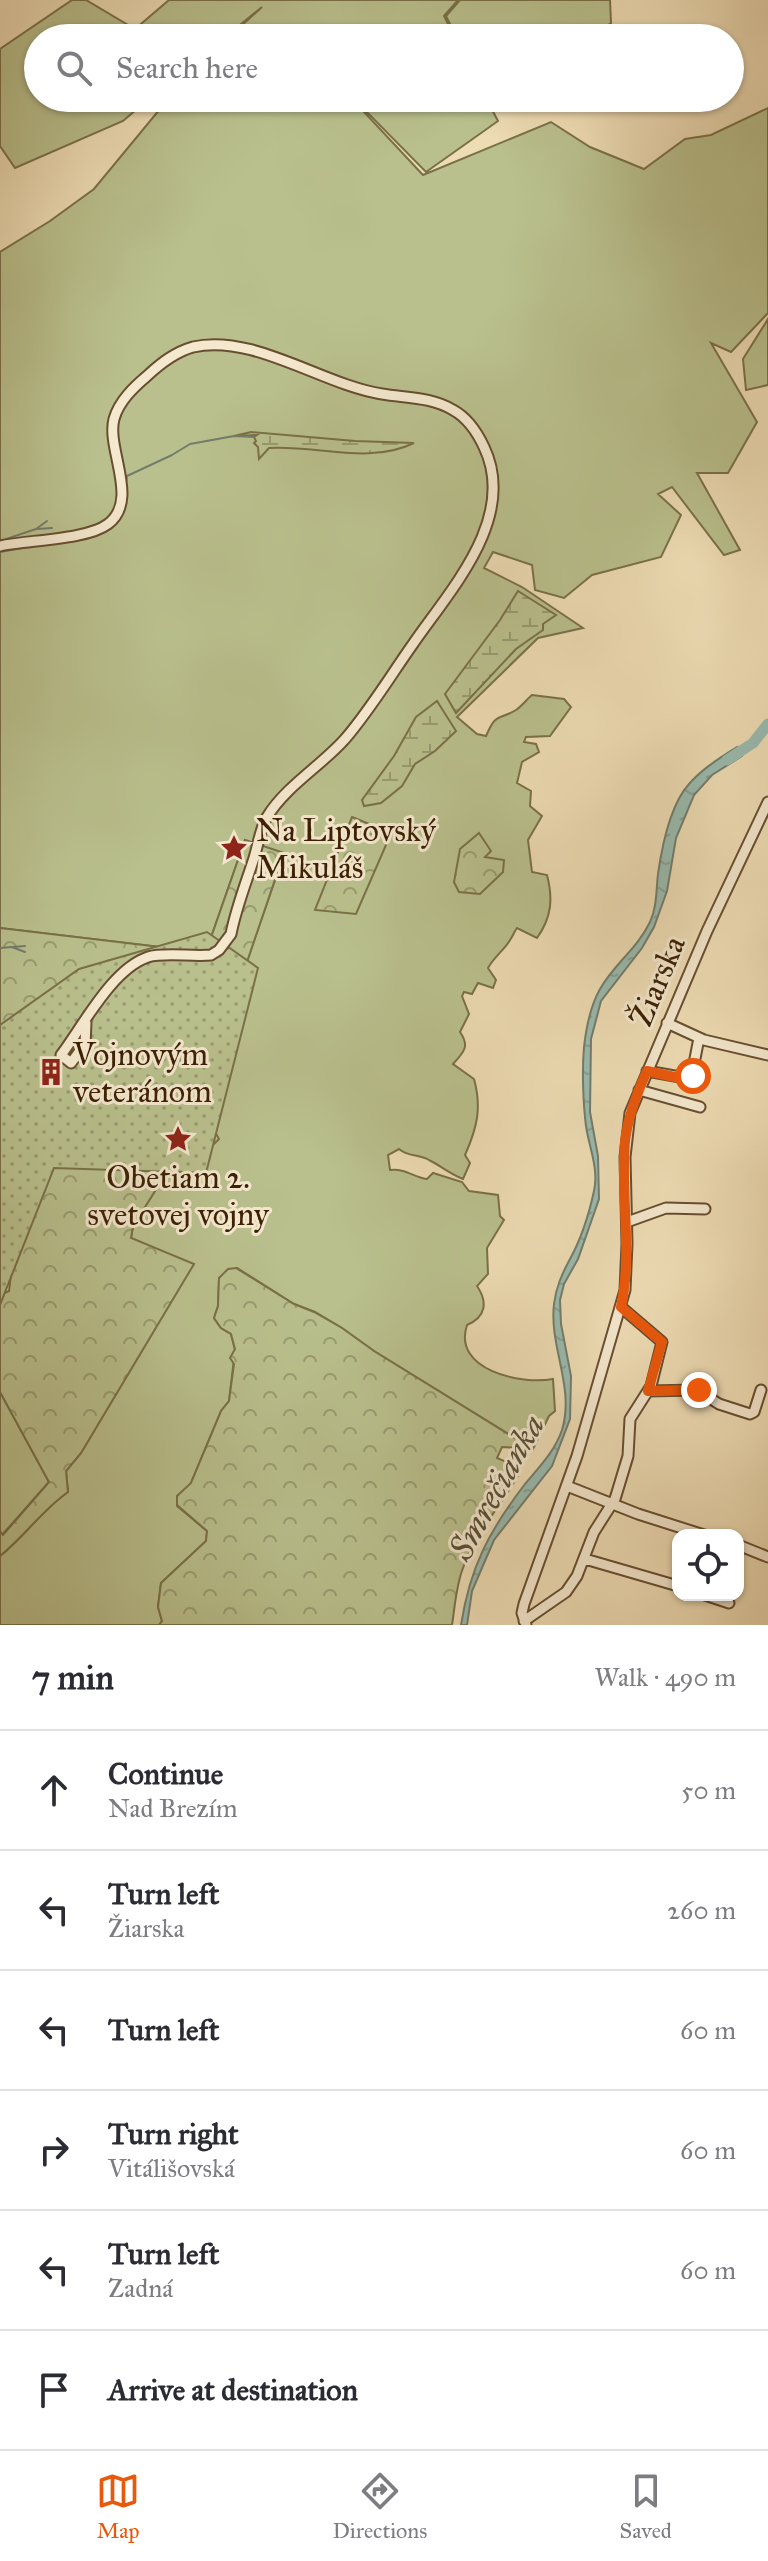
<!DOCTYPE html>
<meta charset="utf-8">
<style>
:root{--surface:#fff;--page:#f2f2f3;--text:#2b2b33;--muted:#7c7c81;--line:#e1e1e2;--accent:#ea580c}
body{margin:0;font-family:"IM FELL Great Primer",serif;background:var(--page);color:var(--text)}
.controls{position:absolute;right:24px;bottom:24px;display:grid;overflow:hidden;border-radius:16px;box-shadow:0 2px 6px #0004}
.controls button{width:72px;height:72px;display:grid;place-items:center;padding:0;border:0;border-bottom:2px solid var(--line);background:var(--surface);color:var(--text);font:40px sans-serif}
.stop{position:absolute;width:24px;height:24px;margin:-18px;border:6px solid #ea580c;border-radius:50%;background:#fff}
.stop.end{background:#ea580c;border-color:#fff;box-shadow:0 2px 8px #0008}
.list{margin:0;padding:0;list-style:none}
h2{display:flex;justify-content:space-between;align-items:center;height:104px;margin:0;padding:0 32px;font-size:34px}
h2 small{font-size:26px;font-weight:400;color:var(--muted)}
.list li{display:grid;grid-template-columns:52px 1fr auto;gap:24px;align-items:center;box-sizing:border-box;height:120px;padding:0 32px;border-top:2px solid var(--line)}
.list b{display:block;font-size:30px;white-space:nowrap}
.list p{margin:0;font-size:26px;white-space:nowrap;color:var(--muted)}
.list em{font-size:26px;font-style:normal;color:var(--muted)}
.icon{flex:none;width:44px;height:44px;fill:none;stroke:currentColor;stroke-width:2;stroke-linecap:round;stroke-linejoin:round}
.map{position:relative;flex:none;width:768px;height:1625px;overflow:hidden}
.search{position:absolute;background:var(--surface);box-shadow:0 2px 6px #0004;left:24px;right:24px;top:24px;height:88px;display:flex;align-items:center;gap:20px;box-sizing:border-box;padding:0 28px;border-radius:44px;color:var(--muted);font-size:30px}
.sheet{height:824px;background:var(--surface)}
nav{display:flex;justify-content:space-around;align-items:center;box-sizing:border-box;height:112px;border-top:2px solid var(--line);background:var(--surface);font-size:22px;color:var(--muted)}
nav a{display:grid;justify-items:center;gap:4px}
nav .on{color:var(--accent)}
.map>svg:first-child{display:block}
.green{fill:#b9c08d;stroke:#7a7048;stroke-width:2}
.forest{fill:url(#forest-crowns);stroke:#7a7048;stroke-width:2}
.wetland{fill:url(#wetland-marsh);stroke:#7a7048;stroke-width:2}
.park{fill:url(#park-dots);stroke:#7a7048;stroke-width:2}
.water{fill:url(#water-ripples);stroke:#737d6b;stroke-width:2}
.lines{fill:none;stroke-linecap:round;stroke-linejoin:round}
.stream{stroke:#737d6b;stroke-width:2}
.river{stroke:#99bbb0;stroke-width:11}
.minor-casing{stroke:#684e30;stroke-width:13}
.minor{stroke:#f4e8ce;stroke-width:9}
.route{stroke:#ea580c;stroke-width:10}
.labels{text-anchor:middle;stroke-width:6;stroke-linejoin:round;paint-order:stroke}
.poi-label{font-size:32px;fill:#3b1f04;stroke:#f4e8ce;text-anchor:start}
.street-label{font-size:32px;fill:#3b1f04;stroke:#f4e8ce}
.water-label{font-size:34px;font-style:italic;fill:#574e38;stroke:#f4e8ce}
</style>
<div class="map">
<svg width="768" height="1625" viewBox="0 0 768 1625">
<defs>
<pattern id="forest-crowns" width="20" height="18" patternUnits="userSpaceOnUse" patternTransform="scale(2)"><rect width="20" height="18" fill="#b9c08d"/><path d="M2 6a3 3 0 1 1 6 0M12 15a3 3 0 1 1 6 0" fill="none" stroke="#989b71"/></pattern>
<pattern id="wetland-marsh" width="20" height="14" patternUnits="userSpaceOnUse" patternTransform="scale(2)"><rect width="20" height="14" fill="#b9c08d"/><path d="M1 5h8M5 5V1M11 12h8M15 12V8" fill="none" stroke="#989b71"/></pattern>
<pattern id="park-dots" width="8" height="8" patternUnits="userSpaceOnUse" patternTransform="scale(2)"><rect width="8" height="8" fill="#b9c08d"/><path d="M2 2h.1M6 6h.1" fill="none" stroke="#989b71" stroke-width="1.8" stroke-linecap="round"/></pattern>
<pattern id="water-ripples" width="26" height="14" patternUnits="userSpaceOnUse" patternTransform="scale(2)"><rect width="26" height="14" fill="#99bbb0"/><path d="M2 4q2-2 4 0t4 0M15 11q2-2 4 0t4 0" fill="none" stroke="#85a096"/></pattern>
</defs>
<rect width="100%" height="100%" fill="#eedcb4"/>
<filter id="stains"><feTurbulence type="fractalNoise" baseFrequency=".0025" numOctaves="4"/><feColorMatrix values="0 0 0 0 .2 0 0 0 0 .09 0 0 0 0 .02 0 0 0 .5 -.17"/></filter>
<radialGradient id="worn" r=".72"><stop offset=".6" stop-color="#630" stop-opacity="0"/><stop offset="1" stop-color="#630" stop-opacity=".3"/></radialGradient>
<path class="green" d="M72 0H86L135 29 169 0H458L444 16 455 38H228L262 7 224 38H38V98H150L123 121 15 168 0 146V49Z
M460 0H610L611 23 589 38H457L446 16Z
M169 98H351L423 175 551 122 590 147 644 169 685 139 711 135 768 108V313L731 352 711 343 757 422 728 473H697L740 550 724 555 672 487 658 494 681 515 661 557 592 575 564 598 535 590 532 565 493 552 484 568 522 587 583 628 538 638 457 717 477 734 486 736C497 711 498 721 516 710 522 706 527 699 532 695L564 699 571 707 550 736 526 737 524 742 536 744 539 752 522 762 517 783 531 791 530 806 542 816 528 840 532 872 547 875C553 898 552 917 537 938L517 928C514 932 513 936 510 940 506 948 494 957 488 968L496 980 493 988 478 983 472 994 464 992 462 996 469 1014 460 1032C470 1046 464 1052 453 1064L474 1079C482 1108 477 1128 465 1155L470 1163 463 1179C450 1174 441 1166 429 1160 419 1154 408 1157 399 1149L388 1155 390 1170C405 1168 413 1177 427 1179L433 1173 462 1182 469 1191 498 1195 500 1216 504 1220 487 1248 488 1274 477 1286C488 1302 486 1317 467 1325 452 1370 521 1385 553 1379L555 1411 549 1416 533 1449 374 1351 342 1328 315 1312 294 1304 237 1268 219 1278 218 1306 214 1318 221 1328 231 1334 235 1350 229 1401 221 1411 191 1483 177 1506 207 1531 206 1541 161 1583 158 1607 162 1621 159 1625H0V1556C25 1536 42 1510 68 1492L66 1471 81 1453 193 1265 131 1238 133 1226 165 1175 189 1169 198 1103 284 854 245 840 208 946 177 949 0 928V252L50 221 94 189Z
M353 98H486L498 121 426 172Z
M768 319V385L746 390 743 359Z
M0 1392 49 1482 2 1535 0 1531Z"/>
<path class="forest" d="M352 817 384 830 386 845 356 914 315 910Z
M479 833 491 851 485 857 504 860 503 872 480 894 459 892 454 882 460 849Z
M245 840 284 853 199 1103 219 1139 189 1169 165 1175 133 1226 131 1238 194 1264 81 1453 66 1471 68 1492C42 1510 25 1536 0 1556V1531L3 1535 49 1482 0 1392V1295L9 1291 16 1233 0 1026V928L177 949 208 946Z
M236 1268 294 1304 314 1312 342 1328 374 1351 521 1442 518 1448 502 1447 497 1458 516 1466 519 1474C501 1506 475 1533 463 1568 456 1586 455 1606 452 1625H159L162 1621 158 1607 161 1583 206 1541 207 1531 177 1505V1496L191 1483 221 1411 229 1401 234 1364 230 1358 235 1349 231 1334 221 1328 214 1318 218 1306 219 1278 228 1269Z"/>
<path class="wetland" d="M251 432 355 441 414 443C369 465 317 445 269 448L259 459 258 447 254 443 256 441 254 437 257 435 234 436Z
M518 591 556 615 543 624V630L516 649 456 713 445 694 500 620Z
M437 701 456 731 435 751 415 764 402 786 381 803 364 806 362 800 394 756 416 717Z"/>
<path class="park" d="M207 932 258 968 206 1173 54 1168 0 1305V1025L79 969Z"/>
<path class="water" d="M737 747 742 756 712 775 694 795 676 838 667 891 654 927 642 948 601 1001 591 1039 590 1112 598 1156 599 1199 578 1259 564 1284 560 1300 561 1324 571 1376 570 1419 552 1466 494 1540 472 1591 467 1625H461C470 1567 489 1531 525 1484 539 1467 555 1451 562 1430 575 1387 549 1347 554 1304 556 1287 562 1274 570 1259 581 1239 589 1214 594 1191 599 1169 589 1147 586 1126 583 1103 582 1070 584 1047 586 1029 591 1005 600 989 614 964 637 949 650 922 657 907 656 891 658 874 662 846 670 805 689 784 703 768 720 758 737 747Z"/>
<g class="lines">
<path class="stream" d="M126 483 127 476 172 455 190 444 234 436 254 437
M37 529 52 528
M0 541 36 529 47 521
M0 552 28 547
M12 947 25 952
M0 948 25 946"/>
<path class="river" d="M727 760 753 743 768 724"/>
<g class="minor-casing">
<path id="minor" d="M0 546C27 540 87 540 108 524 140 500 106 449 114 419 119 401 134 387 147 376 161 363 175 352 193 347 253 333 323 385 382 394 406 398 432 397 453 410 468 418 477 432 484 447 518 518 450 590 413 644 391 675 370 710 345 739 321 766 286 786 267 817 260 829 258 845 254 858 246 883 236 908 231 934L219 950 211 955C193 957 164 952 148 957 112 969 83 1026 61 1055L71 1063 85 1044 86 1023
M667 1023 704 1040 768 1055
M647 1071 691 1079 699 1038
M639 1090 700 1107
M627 1222 666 1208 705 1209
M648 1391 697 1390 719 1404 750 1414 754 1412 761 1390
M567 1486 638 1514 704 1535
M738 1545 768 1557
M585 1559 678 1586
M705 1595 729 1603
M524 1621 566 1592 577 1576 594 1532 615 1499 628 1456 630 1419 651 1386 662 1342 621 1307
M526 1625 522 1613 524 1604 577 1456 625 1290 627 1244 625 1157 630 1113 707 931 768 802"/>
</g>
<use href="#minor" class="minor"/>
</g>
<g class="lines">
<path class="route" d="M693 1076 688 1080 647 1071C637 1093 628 1116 625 1141 620 1196 633 1251 621 1307L662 1342 648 1391 699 1390"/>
</g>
<defs>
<g id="sight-bare" transform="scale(2.16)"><path d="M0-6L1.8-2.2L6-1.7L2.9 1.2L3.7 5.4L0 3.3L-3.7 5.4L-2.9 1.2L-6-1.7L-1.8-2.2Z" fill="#8f2418" stroke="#f4e8ce" stroke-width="2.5" paint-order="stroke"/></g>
<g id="building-bare" transform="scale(2.16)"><path d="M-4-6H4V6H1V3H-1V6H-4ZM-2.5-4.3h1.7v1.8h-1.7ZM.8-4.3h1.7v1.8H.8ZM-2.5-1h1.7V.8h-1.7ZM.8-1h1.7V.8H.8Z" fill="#8f2418" stroke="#f4e8ce" stroke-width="2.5" paint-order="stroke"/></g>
</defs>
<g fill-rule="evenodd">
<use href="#sight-bare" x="234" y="848"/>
<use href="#building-bare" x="51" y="1072"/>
<use href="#sight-bare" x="178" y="1139"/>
</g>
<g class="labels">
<g class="poi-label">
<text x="256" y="841">Na Liptovský<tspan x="256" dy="37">Mikuláš</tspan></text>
<text x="73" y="1065">Vojnovým<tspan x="73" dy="37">veteránom</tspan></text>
<text x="178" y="1188" text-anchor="middle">Obetiam 2.<tspan x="178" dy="37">svetovej vojny</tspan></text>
</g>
<g class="street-label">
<text transform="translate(657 981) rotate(-67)" y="11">Žiarska</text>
</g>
<g class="water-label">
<text transform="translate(496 1487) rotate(-61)" y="12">Smrečianka</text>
</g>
</g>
<rect width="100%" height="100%" filter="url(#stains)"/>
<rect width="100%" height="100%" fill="url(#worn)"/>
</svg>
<div class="controls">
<button><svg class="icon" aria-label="locate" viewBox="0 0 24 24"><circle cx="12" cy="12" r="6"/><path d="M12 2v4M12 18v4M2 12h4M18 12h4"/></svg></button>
</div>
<div class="stop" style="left:693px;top:1076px"></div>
<div class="stop end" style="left:699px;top:1390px"></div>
<div class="search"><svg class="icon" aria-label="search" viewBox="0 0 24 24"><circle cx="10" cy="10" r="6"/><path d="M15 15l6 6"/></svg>Search here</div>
</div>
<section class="sheet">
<h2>7 min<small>Walk · 490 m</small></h2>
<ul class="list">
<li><svg class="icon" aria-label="ahead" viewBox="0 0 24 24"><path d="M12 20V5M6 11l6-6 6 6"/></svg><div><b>Continue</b><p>Nad Brezím</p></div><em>50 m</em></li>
<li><svg class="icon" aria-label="left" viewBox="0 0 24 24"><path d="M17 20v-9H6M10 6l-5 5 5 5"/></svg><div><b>Turn left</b><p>Žiarska</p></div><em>260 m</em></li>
<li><svg class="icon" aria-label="left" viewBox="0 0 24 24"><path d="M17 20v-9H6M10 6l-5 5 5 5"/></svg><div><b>Turn left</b></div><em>60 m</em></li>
<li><svg class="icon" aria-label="right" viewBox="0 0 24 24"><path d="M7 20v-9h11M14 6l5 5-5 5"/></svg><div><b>Turn right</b><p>Vitálišovská</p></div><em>60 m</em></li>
<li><svg class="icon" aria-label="left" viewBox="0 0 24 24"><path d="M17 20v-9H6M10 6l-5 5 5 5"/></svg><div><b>Turn left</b><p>Zadná</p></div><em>60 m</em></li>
<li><svg class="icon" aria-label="arrive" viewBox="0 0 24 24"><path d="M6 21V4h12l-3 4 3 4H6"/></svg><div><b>Arrive at destination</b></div></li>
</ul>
</section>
<nav>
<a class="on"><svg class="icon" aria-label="map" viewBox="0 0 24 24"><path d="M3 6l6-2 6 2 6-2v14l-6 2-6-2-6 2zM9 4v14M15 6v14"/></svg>Map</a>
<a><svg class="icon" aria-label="directions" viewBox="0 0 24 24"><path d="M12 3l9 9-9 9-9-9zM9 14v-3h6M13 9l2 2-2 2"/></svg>Directions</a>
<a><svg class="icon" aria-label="saved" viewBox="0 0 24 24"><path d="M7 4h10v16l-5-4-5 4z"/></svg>Saved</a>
</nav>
